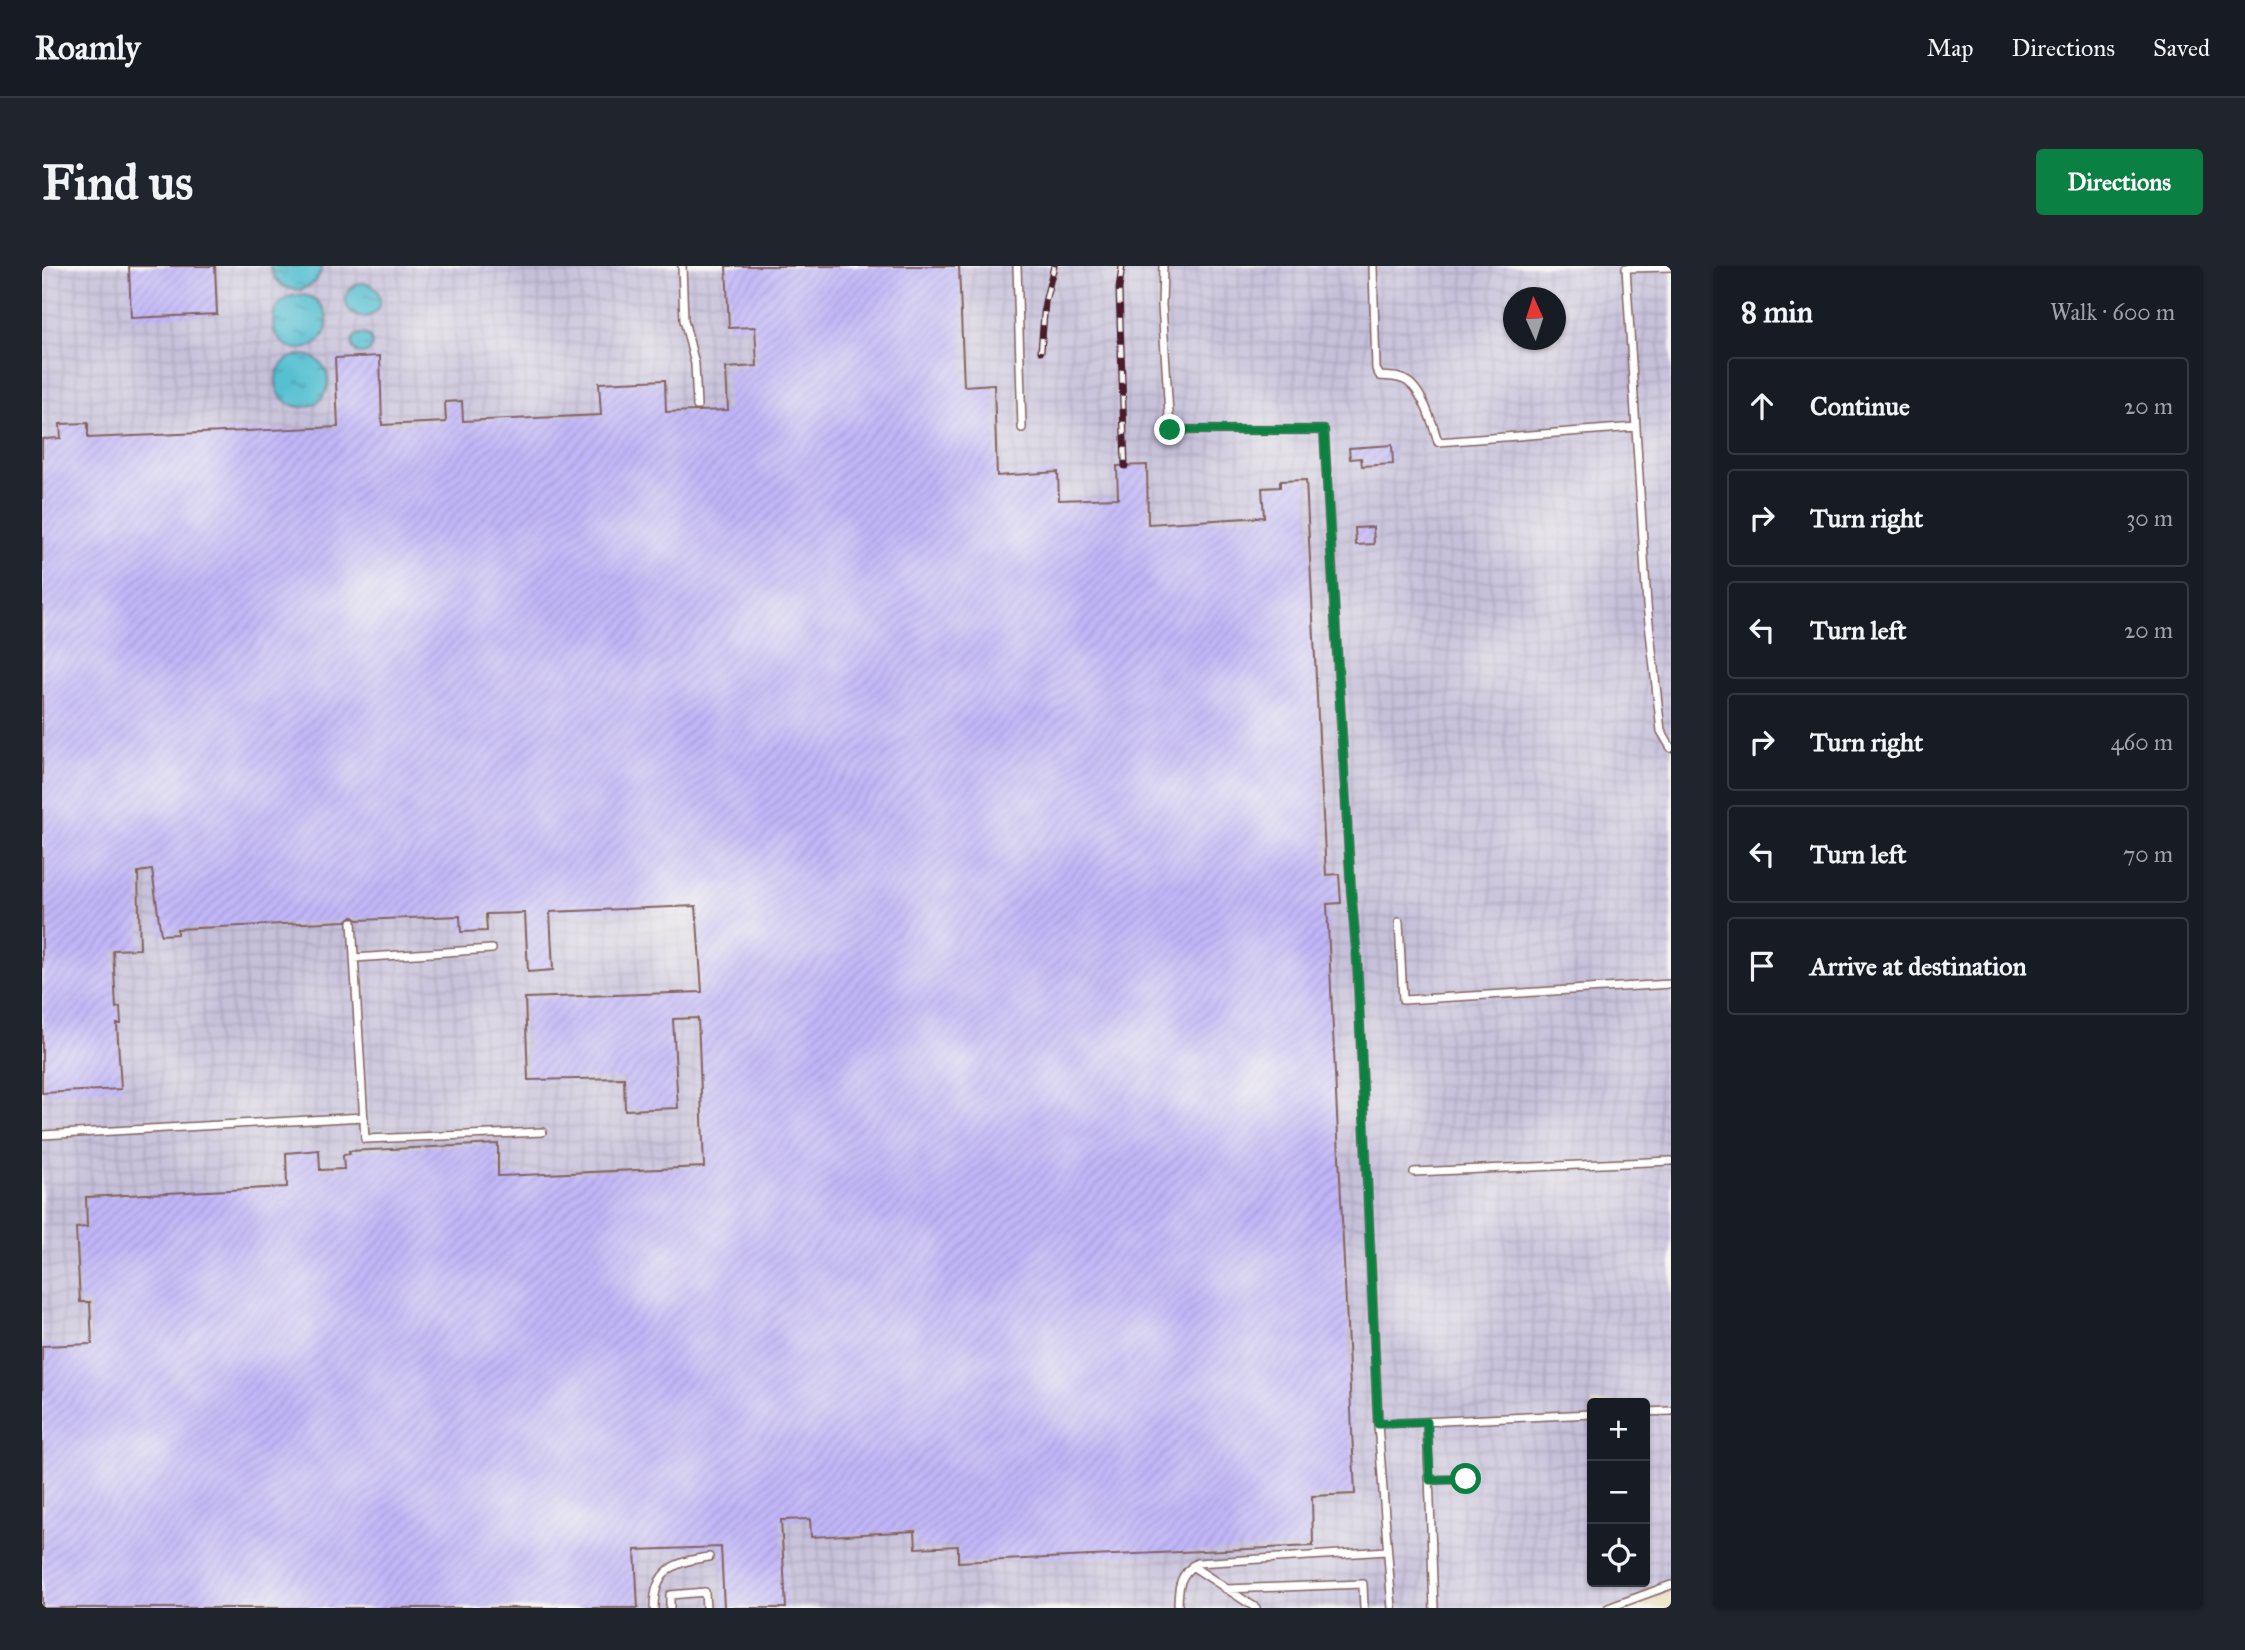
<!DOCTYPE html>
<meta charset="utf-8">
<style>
:root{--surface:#171b24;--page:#20242c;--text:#f1f3f6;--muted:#9ea1a6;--line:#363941;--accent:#0b8043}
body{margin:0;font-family:"IM FELL Great Primer",serif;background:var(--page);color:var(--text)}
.controls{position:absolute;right:21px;bottom:21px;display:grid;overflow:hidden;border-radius:7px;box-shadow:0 2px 5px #0004}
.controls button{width:63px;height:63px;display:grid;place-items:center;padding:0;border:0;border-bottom:2px solid var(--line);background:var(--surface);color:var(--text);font:35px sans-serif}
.compass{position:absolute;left:1461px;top:21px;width:63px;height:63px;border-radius:50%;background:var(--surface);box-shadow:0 2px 5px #0004;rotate:357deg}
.stop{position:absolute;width:21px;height:21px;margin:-16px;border:5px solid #0b8043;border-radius:50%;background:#fff}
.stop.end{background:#0b8043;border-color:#fff;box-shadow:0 2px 7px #0008}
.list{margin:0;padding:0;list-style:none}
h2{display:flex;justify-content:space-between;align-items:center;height:91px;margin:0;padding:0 28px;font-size:30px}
h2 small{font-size:23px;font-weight:400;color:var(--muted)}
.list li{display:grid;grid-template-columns:46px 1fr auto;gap:21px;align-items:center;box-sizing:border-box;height:98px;margin:0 14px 14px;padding:0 14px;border:2px solid var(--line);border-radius:7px}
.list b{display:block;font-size:26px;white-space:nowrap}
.list em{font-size:23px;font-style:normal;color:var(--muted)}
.icon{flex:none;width:38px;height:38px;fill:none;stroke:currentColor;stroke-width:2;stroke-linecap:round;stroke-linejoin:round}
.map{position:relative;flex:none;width:1629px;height:1342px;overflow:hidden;border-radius:7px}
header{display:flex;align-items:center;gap:42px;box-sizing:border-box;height:98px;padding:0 35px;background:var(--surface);border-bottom:2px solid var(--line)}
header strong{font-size:33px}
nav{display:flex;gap:38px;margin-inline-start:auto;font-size:24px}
.intro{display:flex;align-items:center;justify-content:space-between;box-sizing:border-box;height:168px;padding:0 42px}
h1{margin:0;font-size:49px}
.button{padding:18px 32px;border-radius:7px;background:var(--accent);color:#fff;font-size:24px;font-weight:700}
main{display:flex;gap:42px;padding:0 42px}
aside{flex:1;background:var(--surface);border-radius:7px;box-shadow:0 2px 5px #0004}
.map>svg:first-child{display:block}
.industrial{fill:url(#industrial-grid);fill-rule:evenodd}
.water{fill:url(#water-ripples);stroke:#50707e;stroke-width:2}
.building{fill:url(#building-hatch)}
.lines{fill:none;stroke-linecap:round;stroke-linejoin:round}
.lane-casing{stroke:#83635f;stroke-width:10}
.lane{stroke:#fff;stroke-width:7}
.rail-casing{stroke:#4a1f2b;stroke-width:7}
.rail{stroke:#f6f6f2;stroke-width:4.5;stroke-dasharray:13;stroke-linecap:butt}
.route{stroke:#0b8043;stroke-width:9}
</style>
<header>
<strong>Roamly</strong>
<nav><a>Map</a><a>Directions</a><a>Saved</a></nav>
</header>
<div class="intro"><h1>Find us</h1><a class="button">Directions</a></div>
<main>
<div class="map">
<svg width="1629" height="1342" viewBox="0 0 1629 1342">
<defs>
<pattern id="industrial-grid" width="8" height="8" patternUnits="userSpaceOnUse" patternTransform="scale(1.75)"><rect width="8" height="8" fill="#c6c0da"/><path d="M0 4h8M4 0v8" fill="none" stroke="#aca5bb"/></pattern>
<pattern id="water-ripples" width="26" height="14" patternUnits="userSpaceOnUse" patternTransform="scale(1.75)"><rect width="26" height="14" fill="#56c0d2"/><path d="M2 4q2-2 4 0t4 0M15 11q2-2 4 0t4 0" fill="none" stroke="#499bab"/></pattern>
<pattern id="building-hatch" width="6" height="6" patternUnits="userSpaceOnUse" patternTransform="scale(1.75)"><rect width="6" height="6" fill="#c1b6f8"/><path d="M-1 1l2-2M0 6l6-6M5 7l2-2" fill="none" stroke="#a79cd5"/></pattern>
</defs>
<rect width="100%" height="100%" fill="#f6f6f2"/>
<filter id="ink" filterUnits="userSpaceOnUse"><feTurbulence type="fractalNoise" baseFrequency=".0143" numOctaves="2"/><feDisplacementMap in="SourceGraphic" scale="14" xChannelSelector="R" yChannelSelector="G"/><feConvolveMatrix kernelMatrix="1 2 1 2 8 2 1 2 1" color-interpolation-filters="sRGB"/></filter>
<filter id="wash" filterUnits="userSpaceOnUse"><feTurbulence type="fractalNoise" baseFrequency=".00686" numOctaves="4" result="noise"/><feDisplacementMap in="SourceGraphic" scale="28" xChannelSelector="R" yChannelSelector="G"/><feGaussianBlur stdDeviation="1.57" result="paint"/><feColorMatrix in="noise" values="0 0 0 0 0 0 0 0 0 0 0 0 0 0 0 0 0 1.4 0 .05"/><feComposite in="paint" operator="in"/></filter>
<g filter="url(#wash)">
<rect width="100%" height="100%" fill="#ece0c0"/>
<path class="industrial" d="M0 0H1629V1325L1583 1342H0ZM1472 32H1514V74H1472ZM1550 1137H1603V1316H1550Z"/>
<path class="water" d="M228 0H280C274 32 235 31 228 0Z
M304 34a17 17 0 1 1 34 0a17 17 0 1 1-34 0Z
M231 56a27 27 0 1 1 54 0a27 27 0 1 1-54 0Z
M310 78a10 10 0 1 1 20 0a10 10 0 1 1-20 0Z
M234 115a26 26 0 1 1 52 0a26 26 0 1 1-52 0Z"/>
<g id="blocks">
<path class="building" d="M87 0H173L175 48 89 52Z
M684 0H917L922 120 952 118 955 210 1016 206 1017 234 1076 232 1075 200 1105 199 1106 258 1222 251 1220 222 1238 221V215L1264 214 1284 609 1297 608 1299 637 1285 638 1313 1228 1270 1230 1271 1280 916 1296V1280L874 1282 873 1265 769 1271 768 1253 739 1254 744 1342H682L679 1281 593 1284 596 1342H0V1080L50 1078 48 1036H38L34 962 45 961 44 931 245 921 244 887 277 884 278 904 302 903 301 889 308 888 307 885 456 878V910L662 901 656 752 631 753 636 842 583 844 582 812 486 814 483 732 660 726 654 640 508 646 511 704 486 706 483 647 444 648 445 665 419 666 418 650 316 654 310 650 304 655 135 663V668L119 669 110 604 96 606 98 683 71 684 74 742 78 741 79 758H75L79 823 0 827V173L19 172 18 158 46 157V172L296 161 293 92 338 90 340 159 404 156 403 136 420 135 421 155 559 149 557 117 623 114 624 146 686 144 684 102 715 100 713 61 687 62Z
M1350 179 1351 198 1320 200 1319 192 1308 193 1307 182Z
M1331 261 1332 278 1314 279 1313 262Z"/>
</g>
</g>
<g filter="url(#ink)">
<use href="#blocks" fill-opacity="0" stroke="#83635f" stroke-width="2"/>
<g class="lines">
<g class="lane-casing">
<path id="lane" d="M640 0 642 54 653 98 655 140
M975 0 980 162
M1121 0 1120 39 1128 164H1282L1309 624 1315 693 1336 1158 1350 1342
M1331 0 1334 103 1338 110C1348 111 1358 110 1366 116 1380 125 1392 160 1396 176L1594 161
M1629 1 1584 2 1605 339 1619 465 1629 482
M310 656 323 873 500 866
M1357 656 1361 734 1629 718
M312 692 450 683
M0 869 322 851
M1372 906 1629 895
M1603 1146 1629 1145
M1385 1156 1392 1342
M1336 1158 1550 1148
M1388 1214 1424 1213
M1150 1300 1214 1342
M1184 1323 1321 1318 1322 1342
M612 1342C612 1304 633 1295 667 1291
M628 1342V1329L663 1326 664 1342
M1136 1342C1136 1322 1137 1308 1155 1297L1345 1285
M1566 1342 1629 1319"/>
</g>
<use href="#lane" class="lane"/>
<g class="rail-casing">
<path id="rail" d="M1080 0 1077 23 1083 200
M999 85 1003 36 1012 0"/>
</g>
<use href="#rail" class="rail"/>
</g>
</g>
<g class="lines" filter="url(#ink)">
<path class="route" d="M1128 164H1282L1309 624 1315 693 1336 1158 1385 1156 1388 1214 1424 1213"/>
</g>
</svg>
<div class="controls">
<button>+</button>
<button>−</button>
<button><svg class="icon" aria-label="locate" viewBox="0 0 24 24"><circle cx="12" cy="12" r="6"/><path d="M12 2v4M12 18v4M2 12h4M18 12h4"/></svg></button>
</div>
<svg class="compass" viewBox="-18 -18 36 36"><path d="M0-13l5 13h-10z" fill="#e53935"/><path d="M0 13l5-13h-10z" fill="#9ea1a6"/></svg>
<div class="stop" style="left:1424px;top:1213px"></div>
<div class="stop end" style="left:1128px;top:164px"></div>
</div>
<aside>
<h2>8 min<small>Walk · 600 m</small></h2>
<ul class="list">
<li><svg class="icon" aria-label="ahead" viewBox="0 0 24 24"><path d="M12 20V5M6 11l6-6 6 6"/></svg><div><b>Continue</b></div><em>20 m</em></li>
<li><svg class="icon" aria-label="right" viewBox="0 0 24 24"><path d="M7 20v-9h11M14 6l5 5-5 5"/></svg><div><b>Turn right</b></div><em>30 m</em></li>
<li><svg class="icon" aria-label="left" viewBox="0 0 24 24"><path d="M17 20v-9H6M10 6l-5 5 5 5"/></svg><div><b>Turn left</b></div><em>20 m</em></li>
<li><svg class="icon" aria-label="right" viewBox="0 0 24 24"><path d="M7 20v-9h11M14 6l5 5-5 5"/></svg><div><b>Turn right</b></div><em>460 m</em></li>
<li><svg class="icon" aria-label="left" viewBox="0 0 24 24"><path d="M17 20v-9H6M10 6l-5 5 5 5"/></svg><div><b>Turn left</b></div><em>70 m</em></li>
<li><svg class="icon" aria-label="arrive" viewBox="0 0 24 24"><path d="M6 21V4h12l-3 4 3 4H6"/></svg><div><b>Arrive at destination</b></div></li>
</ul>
</aside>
</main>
